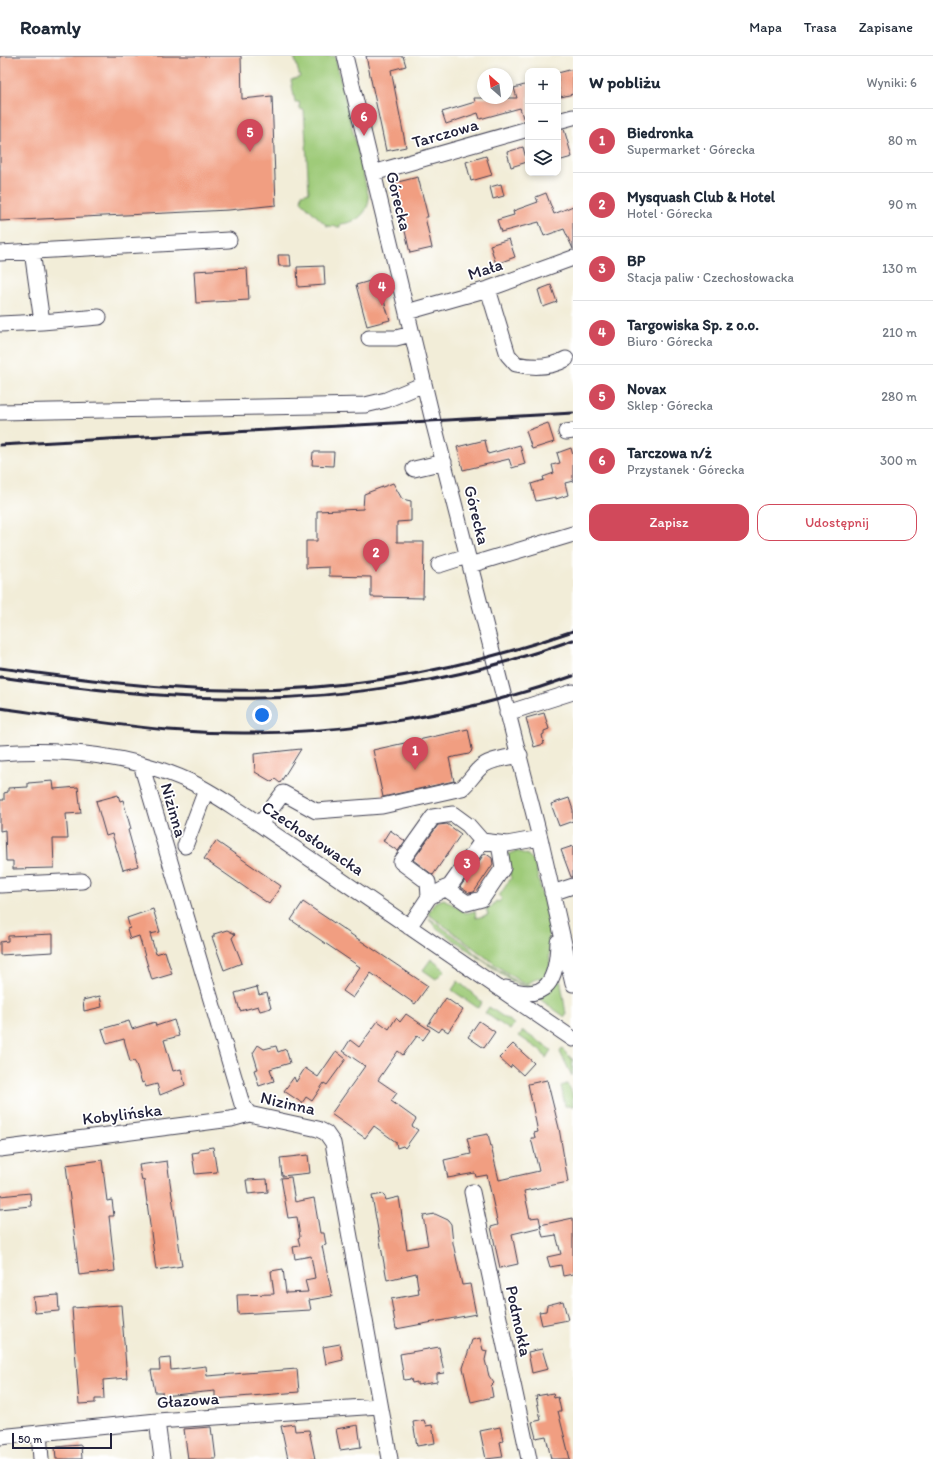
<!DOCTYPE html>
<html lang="pl">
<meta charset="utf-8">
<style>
:root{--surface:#fff;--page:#f6f6f7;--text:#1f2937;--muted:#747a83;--line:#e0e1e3;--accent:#d1495b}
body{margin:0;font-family:Itim,sans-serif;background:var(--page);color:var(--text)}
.controls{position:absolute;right:12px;top:12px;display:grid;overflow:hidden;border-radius:8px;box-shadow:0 2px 6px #0003}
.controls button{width:36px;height:36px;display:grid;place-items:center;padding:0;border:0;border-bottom:1px solid var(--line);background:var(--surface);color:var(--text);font:20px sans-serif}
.compass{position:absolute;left:477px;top:12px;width:36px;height:36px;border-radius:50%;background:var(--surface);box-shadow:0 2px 6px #0003;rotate:332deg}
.scale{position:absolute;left:12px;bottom:10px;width:100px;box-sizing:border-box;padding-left:4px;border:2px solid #22223b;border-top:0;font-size:11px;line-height:14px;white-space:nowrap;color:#22223b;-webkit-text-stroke:3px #fff;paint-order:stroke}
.you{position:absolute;left:262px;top:659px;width:14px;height:14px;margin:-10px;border:3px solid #fff;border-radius:50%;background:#1a73e8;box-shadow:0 0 0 6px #1a73e833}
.badge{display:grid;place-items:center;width:26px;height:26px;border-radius:50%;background:var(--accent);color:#fff;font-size:13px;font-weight:700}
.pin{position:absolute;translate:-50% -33px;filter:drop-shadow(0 1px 2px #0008)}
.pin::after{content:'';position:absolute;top:21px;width:14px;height:12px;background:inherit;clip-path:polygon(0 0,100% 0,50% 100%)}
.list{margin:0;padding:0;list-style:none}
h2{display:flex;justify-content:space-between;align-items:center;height:52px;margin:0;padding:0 16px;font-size:17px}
h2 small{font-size:13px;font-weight:400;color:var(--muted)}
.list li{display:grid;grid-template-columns:26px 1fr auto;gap:12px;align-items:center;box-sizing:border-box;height:64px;padding:0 16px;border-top:1px solid var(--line)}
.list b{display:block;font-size:15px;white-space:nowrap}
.list p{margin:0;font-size:13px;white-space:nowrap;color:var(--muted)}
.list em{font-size:13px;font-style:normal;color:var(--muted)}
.actions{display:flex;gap:8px;padding:12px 16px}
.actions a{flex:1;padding:9px 0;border:1px solid var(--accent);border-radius:12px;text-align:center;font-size:14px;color:var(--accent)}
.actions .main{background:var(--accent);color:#fff}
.icon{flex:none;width:22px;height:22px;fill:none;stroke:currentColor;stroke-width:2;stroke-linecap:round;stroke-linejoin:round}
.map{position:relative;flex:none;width:573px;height:1403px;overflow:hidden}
header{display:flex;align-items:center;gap:24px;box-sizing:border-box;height:56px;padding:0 20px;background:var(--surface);border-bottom:1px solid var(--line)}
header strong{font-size:19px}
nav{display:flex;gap:22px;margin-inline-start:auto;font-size:14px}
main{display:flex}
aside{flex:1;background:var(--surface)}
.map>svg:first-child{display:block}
.green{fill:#9fcb79;stroke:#60765a}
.building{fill:#f19e81}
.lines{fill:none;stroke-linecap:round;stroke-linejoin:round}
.minor-casing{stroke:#414053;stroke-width:17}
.minor{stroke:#fff;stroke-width:15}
.rail{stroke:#22223b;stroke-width:3}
.labels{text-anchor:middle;stroke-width:3.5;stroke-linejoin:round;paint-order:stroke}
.street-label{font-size:17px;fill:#22223b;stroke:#fff}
</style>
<header>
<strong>Roamly</strong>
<nav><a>Mapa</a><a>Trasa</a><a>Zapisane</a></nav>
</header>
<main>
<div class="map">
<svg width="573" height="1403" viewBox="0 0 573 1403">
<rect width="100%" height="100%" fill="#fff"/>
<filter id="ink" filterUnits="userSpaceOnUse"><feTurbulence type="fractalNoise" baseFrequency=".025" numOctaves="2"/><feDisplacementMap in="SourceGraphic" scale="8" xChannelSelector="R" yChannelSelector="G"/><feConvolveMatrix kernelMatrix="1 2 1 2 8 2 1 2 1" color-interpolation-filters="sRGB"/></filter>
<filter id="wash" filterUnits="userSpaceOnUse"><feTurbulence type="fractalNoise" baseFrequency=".012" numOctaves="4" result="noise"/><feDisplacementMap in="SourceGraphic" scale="16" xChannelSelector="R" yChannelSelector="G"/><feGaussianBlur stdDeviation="0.9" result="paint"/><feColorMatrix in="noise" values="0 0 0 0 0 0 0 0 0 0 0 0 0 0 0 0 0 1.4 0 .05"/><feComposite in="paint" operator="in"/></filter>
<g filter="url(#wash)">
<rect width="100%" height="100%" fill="#f2edd8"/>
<path class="green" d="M294 0H335L369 142C368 159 355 167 340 168V171L327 170 301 145 302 138 309 136 304 54 300 53 299 46H295L291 24 300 21Z
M517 795 528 799 534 805 548 864 550 910 543 926 539 921 529 927H522C489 906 460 880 428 858L435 846 444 843 466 857 475 855 476 862 488 859 486 852 491 851 496 845 499 846 502 842 499 840 511 822 507 799Z
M429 862 467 889 475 898 515 925C521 929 528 931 534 928L536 930 529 932 515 927 435 871Z
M431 903 445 914 436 923 423 914Z
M458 925 482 946 478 952 452 934Z
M558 925H560L561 927 566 958 565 961 538 942Z
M489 951 514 968 510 974 485 957Z
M523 975 551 994 546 1002 541 995 519 980Z
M562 993 573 1004 572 1020 560 996Z
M567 1028C573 1035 573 1041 573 1050H565L561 1030Z"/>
<g id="blocks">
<path class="building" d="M0 0H241L242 43 272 40 276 149 229 154 0 165Z
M366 0H403L406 10 391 14 406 91 386 95Z
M573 13V38L561 41 558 29V17Z
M528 28V64L524 65 520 52 480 63 478 57 446 68 442 56 475 46 474 42H517L514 32Z
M564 73 572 101 558 105V74Z
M523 91 527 106 511 111 507 96Z
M486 100 492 119 471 125 466 106Z
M418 121 428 161H425L432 192 410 197 394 127Z
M501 128 504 140 493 143 490 131Z
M546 137 554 158 573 150V193L564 173 544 180 539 166 501 176 497 164 514 159 513 155 538 146 536 141Z
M509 183 515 201 496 208 490 189Z
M278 199H290L291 210H279Z
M324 210 325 229 298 231 297 211Z
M247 212 249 244 196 247 194 215Z
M377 223 390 264 367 270 356 229Z
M551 229 557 246 543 251 538 234Z
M548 367 554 386 532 393 526 375Z
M485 384 488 398 520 389 525 408 512 412 509 403 463 414 457 391Z
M571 392 573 399V425L565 427 568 439 556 443V441L536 445 531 428 544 424 543 421 554 417 552 409 560 407 557 397Z
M313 396H334L333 410 312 409Z
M393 427 402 443 411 445V465L397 466V486H424L423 542 371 541V521L329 520V511L306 512V485H317V455L363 453 364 438Z
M544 657 549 673 544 675V678L542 679 544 688 534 691 526 662Z
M468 673 472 693 471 696 469 698 449 702 454 725 383 741 373 694Z
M301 693 280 727 275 723 272 726 255 716 254 698Z
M53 725 54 733 78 731 81 757 66 758 68 783H53L54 812 13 813V805H6L5 774 0 775V744H4V737L8 736V732L28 731V727Z
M118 739 120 745 123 744 131 773 128 774 138 810 123 814 112 778 106 780 96 745Z
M569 742 573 754V765L559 770 551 748Z
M447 768 461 778 433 819 413 804 438 769Z
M390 774 405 785 398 795 383 785Z
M216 785 281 830 269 848 204 803Z
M573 790V821H571L561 794Z
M485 797 492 802 493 808 474 836 469 837 460 831Z
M303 846 428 930 415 948 371 917 353 942 343 935 360 911 291 864Z
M153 853 160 876 150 878 156 898 165 895 172 918 152 924 139 880 130 883 127 873 130 872 127 862Z
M227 874 235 878 232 882 242 907 224 914 212 881H214V878Z
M53 878V896L0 899V886L8 885V880Z
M257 931 259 939 267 937 271 952 260 955 258 950 240 955 235 937Z
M100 940 102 951 84 955 83 944Z
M446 942 463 954 448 976 442 972 439 976 428 969Z
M406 958 430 974 423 984 417 980 403 999 398 995 378 1024 397 1037 391 1045 416 1063 412 1070 418 1074 405 1092 403 1090 397 1092 396 1086 374 1070 365 1082 331 1058 365 1010 343 995 350 984 359 991 378 965 389 973 396 962 400 966Z
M174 964 179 980 164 984 173 1015 181 1013 185 1029 160 1039 157 1028 146 1031 144 1026 142 1027 136 1008 134 1005 130 1006 124 983 107 988 102 973 129 965 132 973 155 966 156 970Z
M479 965 495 976 484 992 468 981Z
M513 988 534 1007 523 1019 512 1009 510 1012 499 1002Z
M258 989 264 993 276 990 278 996 286 993 290 1007 270 1013 274 1025 259 1030 254 1014 258 1013 253 997Z
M336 995 346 1003 327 1029 324 1027 312 1045 306 1041 302 1047 284 1035 294 1021 296 1026 305 1012 318 1021Z
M547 1024 559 1072 568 1126 524 1135 530 1162 539 1161 541 1171 512 1178 518 1208 500 1212 491 1171 498 1169 487 1119 476 1121 475 1117 448 1122 444 1104 471 1098 467 1082 488 1078 499 1124 539 1115 531 1082H535L534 1077 538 1076 528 1028Z
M213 1091 217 1116 195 1118 192 1097 199 1096V1093Z
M308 1099 310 1117 282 1120 280 1102Z
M102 1104 107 1145 112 1144 114 1160H109L115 1215 79 1219 66 1109Z
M167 1105 182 1210 156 1214 144 1124 142 1125 139 1109Z
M291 1121 295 1146 314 1142 320 1177H324L326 1189 322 1190 332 1240 309 1244 311 1254 238 1258 237 1239 274 1238 271 1215 283 1213 286 1237 308 1236 305 1224 315 1222 311 1200 295 1203 293 1191 300 1190 298 1182 300 1181 297 1161 288 1162 281 1122Z
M267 1123 268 1136 248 1138 246 1124Z
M30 1137 31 1150 0 1153V1140Z
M384 1138 386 1144 399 1141 407 1193 428 1189 423 1160 435 1158 448 1164 451 1168 453 1187 462 1229 470 1228 476 1258 396 1273 391 1243 419 1238 416 1217 387 1224 372 1140Z
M573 1162V1218L563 1220 561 1209 550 1211 547 1201 561 1198 556 1179 543 1181 540 1169Z
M58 1239 59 1255 35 1257 33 1241Z
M563 1245 568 1264 542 1269 539 1256 546 1255 547 1249Z
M121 1249 127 1322 103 1324 104 1343H95V1347L79 1348 72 1252Z
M480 1282 483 1294 487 1295 485 1304 489 1320 494 1327 491 1330 493 1341 471 1346 463 1312 472 1284Z
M340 1288 343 1304 326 1308 323 1291Z
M439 1291 444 1317 437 1318V1326L417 1329V1326L412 1327 411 1323 404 1324 400 1298Z
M542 1293 548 1313 532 1317 528 1296Z
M170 1302 171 1314 206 1310 207 1320 297 1313 299 1336 215 1343V1335L163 1340 162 1336H155L151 1314H160L159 1303Z
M553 1337 554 1342 558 1341 561 1355H558L570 1403H551L546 1380 536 1382 532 1366 541 1364 536 1340Z
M424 1364 426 1370 432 1369 435 1387 417 1390 413 1366Z
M294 1368 295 1375 309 1374 315 1403H288L281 1370Z
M358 1369 361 1391 340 1394 336 1373Z
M211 1371 212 1379H213L216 1403H188L184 1373Z
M500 1371 503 1385 500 1386 503 1401 486 1403 480 1375Z
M81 1389 82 1403H56L55 1391Z"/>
</g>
</g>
<g filter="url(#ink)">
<use href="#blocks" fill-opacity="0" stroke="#414053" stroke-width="1"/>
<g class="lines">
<g class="minor-casing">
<path id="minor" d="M345 0 433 365 540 782 573 928
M558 65 573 61
M373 117 528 73
M0 197 229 184
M488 233 508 299 516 308C534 312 550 312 566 303
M407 256 488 233 573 202
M42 266 99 261
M0 268 42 266 32 195
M369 282H396L412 278
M0 356 365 349 386 344 424 328
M566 376 573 375
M414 413 444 406
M439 509 467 500
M470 509 573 478
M507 657 573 636
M0 697C63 692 133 699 191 726 212 736 230 749 249 761L573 983
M141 708 242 1048 249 1058 318 1073 326 1077 333 1087 390 1403
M260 768 283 737 316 755 382 750 462 732C469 726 473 719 479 713 488 703 507 702 520 699
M185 790 206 734
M0 829 82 825
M445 832 467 847 482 843 503 812 499 787
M552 837 573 830
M429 841 428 826 401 806 433 761 453 758 468 769 482 785
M409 871 429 841 450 830 482 785 507 788 540 782
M506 932C548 948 557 922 558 886
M0 1093 231 1063 249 1058
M472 1136 529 1403
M157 1365 162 1403
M39 1377 41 1403
M0 1381 157 1365 379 1350"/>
</g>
<use href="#minor" class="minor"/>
<path class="rail" d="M0 389 573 357
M0 612C75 622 150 633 226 634 344 636 462 614 573 575
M0 621C75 632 150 641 226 642 343 645 463 624 573 584
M0 652C56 660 112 669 168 674 301 685 447 666 573 620"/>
</g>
</g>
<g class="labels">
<g class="street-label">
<text transform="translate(445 77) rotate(-16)" y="6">Tarczowa</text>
<text transform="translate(399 145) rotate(76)" y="6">Górecka</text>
<text transform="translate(485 213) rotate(-18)" y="6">Mała</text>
<text transform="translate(477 459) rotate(76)" y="6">Górecka</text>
<text transform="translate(174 754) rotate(74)" y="6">Nizinna</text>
<text transform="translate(313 782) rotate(34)" y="6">Czechosłowacka</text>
<text transform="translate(288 1047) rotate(13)" y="6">Nizinna</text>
<text transform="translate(122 1058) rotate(-7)" y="6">Kobylińska</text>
<text transform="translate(519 1265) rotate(78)" y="6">Podmokła</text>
<text transform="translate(188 1344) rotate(-4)" y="6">Głazowa</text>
</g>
</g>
</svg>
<div class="controls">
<button>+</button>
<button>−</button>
<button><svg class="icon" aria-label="layers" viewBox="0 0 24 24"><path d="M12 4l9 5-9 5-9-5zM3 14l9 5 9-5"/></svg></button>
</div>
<svg class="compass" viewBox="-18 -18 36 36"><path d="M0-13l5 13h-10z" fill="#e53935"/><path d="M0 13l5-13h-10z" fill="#747a83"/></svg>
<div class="scale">50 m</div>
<div class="you"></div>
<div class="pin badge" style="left:415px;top:714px">1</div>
<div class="pin badge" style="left:376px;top:516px">2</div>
<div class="pin badge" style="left:467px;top:827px">3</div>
<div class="pin badge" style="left:382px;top:250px">4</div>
<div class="pin badge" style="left:250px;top:96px">5</div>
<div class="pin badge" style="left:364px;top:80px">6</div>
</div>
<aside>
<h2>W pobliżu<small>Wyniki: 6</small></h2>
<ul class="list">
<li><span class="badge">1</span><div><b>Biedronka</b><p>Supermarket · Górecka</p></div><em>80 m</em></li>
<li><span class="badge">2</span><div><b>Mysquash Club &amp; Hotel</b><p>Hotel · Górecka</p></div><em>90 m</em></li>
<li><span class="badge">3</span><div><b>BP</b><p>Stacja paliw · Czechosłowacka</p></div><em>130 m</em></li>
<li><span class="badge">4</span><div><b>Targowiska Sp. z o.o.</b><p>Biuro · Górecka</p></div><em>210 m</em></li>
<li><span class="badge">5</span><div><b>Novax</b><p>Sklep · Górecka</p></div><em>280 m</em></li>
<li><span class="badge">6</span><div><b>Tarczowa n/ż</b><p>Przystanek · Górecka</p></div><em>300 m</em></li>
</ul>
<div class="actions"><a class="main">Zapisz</a><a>Udostępnij</a></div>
</aside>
</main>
